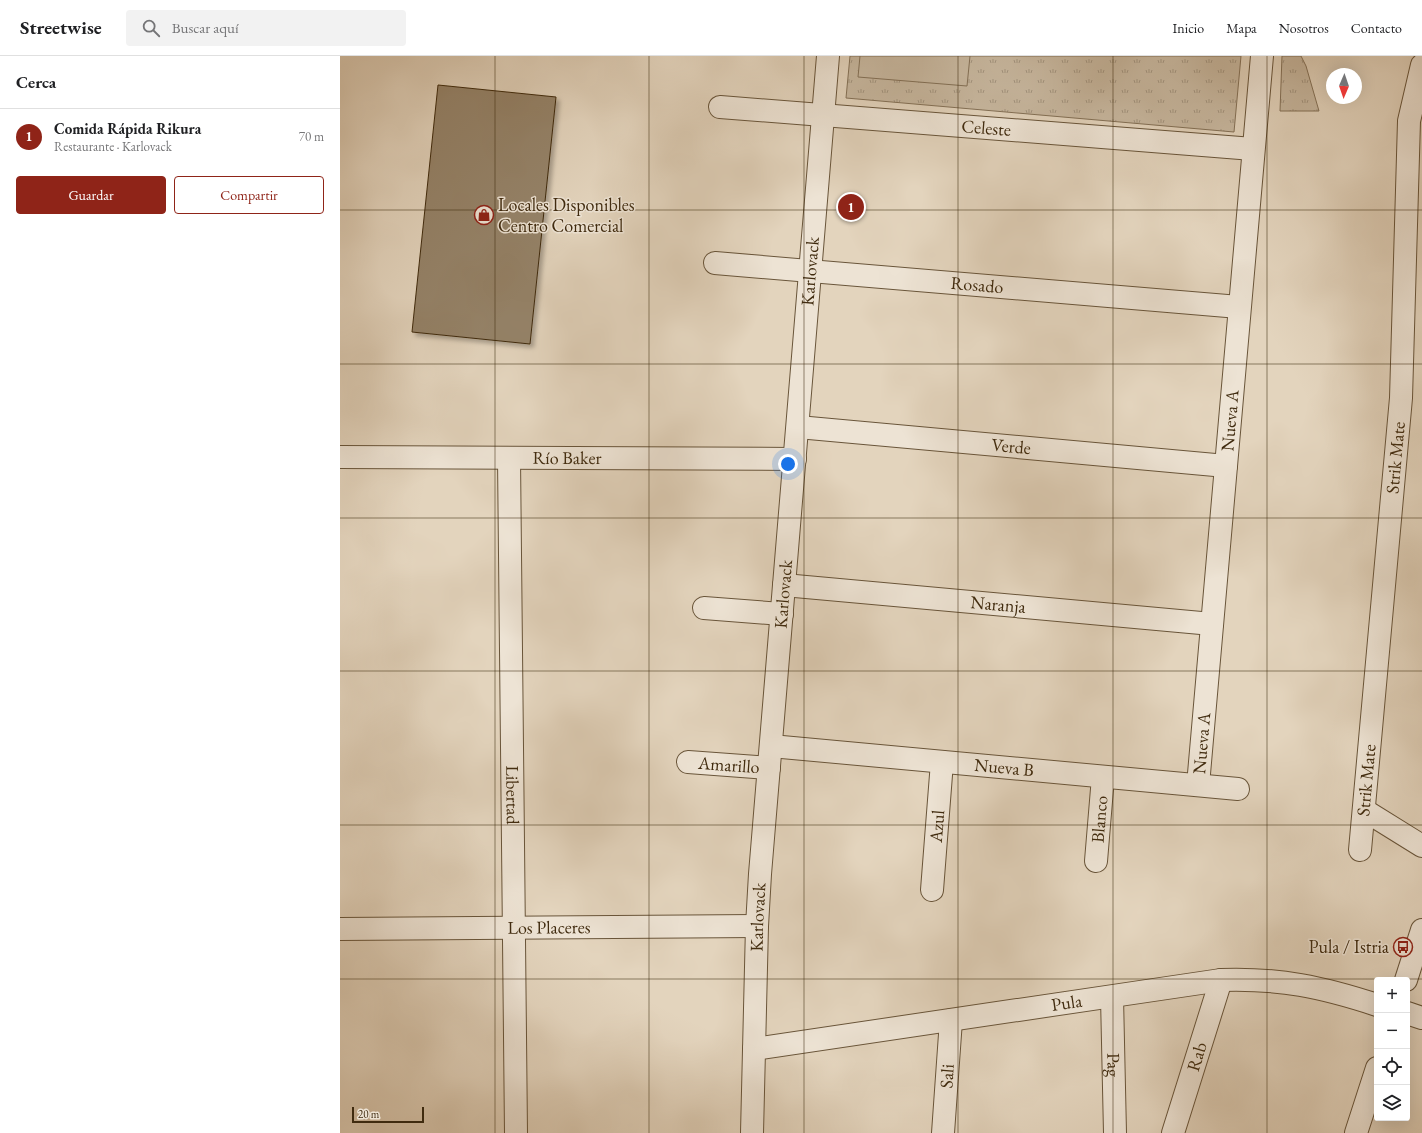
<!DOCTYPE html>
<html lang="es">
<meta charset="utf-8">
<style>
:root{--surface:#fff;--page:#f2f2f2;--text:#202124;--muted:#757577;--line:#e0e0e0;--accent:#8f2418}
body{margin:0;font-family:"EB Garamond",serif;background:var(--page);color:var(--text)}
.controls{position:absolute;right:12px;bottom:12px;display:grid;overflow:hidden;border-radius:4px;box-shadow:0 4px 16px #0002}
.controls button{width:36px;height:36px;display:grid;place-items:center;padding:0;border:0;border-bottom:1px solid var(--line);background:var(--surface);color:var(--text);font:20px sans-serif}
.compass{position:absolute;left:986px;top:12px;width:36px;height:36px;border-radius:50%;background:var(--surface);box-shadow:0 4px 16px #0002;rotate:182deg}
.scale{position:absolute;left:12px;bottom:10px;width:72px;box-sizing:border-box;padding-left:4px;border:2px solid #402b0f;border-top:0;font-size:11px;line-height:14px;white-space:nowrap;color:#402b0f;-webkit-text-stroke:3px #ede3d4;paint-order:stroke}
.you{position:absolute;left:448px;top:408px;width:14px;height:14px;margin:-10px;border:3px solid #fff;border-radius:50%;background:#1a73e8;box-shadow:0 0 0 6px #1a73e833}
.badge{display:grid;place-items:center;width:26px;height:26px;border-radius:50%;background:var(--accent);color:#fff;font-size:13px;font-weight:700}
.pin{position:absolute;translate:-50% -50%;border:2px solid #fff;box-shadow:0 1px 4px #0006}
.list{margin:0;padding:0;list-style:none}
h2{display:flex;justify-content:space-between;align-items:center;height:52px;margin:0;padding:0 16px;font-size:17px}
h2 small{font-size:13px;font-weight:400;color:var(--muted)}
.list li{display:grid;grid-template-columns:26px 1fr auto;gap:12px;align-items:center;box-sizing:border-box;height:56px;padding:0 16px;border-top:1px solid var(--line)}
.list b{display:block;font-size:15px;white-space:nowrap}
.list p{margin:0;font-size:13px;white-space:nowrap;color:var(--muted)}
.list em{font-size:13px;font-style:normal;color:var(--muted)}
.actions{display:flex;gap:8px;padding:12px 16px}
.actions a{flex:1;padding:9px 0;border:1px solid var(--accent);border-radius:4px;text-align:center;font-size:14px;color:var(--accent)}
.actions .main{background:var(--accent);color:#fff}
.icon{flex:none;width:22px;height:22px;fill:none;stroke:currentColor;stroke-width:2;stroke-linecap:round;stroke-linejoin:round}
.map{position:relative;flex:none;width:1082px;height:1077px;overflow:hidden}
header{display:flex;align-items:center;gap:24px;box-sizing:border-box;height:56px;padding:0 20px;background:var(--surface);border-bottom:1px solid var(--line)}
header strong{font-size:19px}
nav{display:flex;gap:22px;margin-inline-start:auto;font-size:14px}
.search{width:280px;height:36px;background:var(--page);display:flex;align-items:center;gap:10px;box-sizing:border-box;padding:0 14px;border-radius:4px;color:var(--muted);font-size:15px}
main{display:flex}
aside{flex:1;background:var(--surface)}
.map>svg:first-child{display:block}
.grass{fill:url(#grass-tufts);stroke:#847157}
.pitch{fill:#c7b79f;stroke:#847157}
.building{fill:#958369;stroke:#402b0f;filter:url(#shadow)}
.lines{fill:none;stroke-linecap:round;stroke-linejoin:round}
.minor-casing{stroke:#69553a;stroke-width:24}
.minor{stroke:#ede3d4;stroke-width:22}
.grid{fill:none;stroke:#402b0f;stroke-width:1;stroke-opacity:0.55}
.labels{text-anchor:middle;stroke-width:3;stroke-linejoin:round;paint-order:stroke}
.street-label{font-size:18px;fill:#402b0f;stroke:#ede3d4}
.poi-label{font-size:18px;fill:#402b0f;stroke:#ede3d4;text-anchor:start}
</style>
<header>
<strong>Streetwise</strong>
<div class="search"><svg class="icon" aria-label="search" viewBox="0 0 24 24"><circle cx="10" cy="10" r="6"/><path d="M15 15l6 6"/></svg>Buscar aquí</div>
<nav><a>Inicio</a><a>Mapa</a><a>Nosotros</a><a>Contacto</a></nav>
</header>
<main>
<aside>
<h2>Cerca<small></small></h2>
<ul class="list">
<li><span class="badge">1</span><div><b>Comida Rápida Rikura</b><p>Restaurante · Karlovack</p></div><em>70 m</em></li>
</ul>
<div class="actions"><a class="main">Guardar</a><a>Compartir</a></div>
</aside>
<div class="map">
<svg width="1082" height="1077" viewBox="0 0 1082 1077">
<defs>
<pattern id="grass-tufts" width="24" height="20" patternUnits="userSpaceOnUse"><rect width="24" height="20" fill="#c7b79f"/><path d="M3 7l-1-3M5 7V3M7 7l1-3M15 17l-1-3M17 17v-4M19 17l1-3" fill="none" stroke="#a39580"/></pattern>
<filter id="shadow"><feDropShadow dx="3.5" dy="3.5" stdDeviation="2" flood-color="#0004"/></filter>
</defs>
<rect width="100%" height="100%" fill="#e3d4bd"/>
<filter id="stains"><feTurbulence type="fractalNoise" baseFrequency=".005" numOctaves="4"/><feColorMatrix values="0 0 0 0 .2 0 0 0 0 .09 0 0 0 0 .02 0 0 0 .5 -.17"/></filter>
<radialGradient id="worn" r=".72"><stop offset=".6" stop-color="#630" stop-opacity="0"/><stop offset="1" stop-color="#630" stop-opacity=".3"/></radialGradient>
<path class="grass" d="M510 0H901L894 76 506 42Z
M942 0H961L966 10 979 55H940Z"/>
<path class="pitch" d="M520 0H630L627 30 518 21Z"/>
<path class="building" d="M98 29 216 41 190 288 72 276Z"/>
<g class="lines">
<g class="minor-casing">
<g id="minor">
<path id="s1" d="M380 51 913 93"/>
<path id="s2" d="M375 207 899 251"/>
<path id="s3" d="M458 371 886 410"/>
<path id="s4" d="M0 401 455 403"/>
<path id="s5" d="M169 402 176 1077"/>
<path id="s6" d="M444 529 872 568"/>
<path d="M364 552 442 558"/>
<path id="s7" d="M431 690 898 733"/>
<path id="s8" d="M348 706 429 712"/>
<path id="s9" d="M858 729 922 0"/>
<path d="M1024 754 1082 790"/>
<path id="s10" d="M1020 794 1061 342 1069 65 1082 9"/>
<path id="s11" d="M756 805 763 721"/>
<path id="s12" d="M592 834 602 706"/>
<path id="s13" d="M0 873 417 870"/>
<path d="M1066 924 1082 874"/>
<path id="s14" d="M772 941 775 1077"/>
<path d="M1067 957 1082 962"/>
<path id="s15" d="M414 993 881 924C940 922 982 931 1037 949"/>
<path id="s16" d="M412 1077 417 870 420 818 488 0"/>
<path id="s17" d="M603 1077 611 964"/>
<path id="s18" d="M833 1077 881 924"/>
<path d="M1016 1077 1037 1012"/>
</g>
</g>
<use href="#minor" class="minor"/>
</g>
<path class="grid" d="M155 0V1077M309 0V1077M464 0V1077M618 0V1077M773 0V1077M927 0V1077M0 154H1082M0 308H1082M0 462H1082M0 615H1082M0 769H1082M0 923H1082"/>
<defs>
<g id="shop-ring" transform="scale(1)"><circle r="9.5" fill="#ede3d4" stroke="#8f2418" stroke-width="1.5"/><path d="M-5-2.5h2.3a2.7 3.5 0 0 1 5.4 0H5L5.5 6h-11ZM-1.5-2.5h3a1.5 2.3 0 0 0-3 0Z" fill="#8f2418"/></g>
<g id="bus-ring" transform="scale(1)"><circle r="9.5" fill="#ede3d4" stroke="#8f2418" stroke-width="1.5"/><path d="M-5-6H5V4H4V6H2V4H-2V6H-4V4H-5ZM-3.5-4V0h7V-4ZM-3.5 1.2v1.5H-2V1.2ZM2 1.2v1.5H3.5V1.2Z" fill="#8f2418"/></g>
</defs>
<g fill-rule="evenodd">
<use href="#shop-ring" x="144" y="159"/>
<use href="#bus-ring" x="1063" y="891"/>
</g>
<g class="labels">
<g class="street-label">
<text dy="6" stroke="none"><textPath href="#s1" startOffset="267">Celeste</textPath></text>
<text dy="6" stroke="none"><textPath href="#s16" startOffset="864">Karlovack</textPath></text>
<text dy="6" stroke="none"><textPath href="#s2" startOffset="263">Rosado</textPath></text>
<text dy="6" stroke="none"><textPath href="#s9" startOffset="366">Nueva A</textPath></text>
<text dy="6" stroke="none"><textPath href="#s3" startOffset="214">Verde</textPath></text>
<text dy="6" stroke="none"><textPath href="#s4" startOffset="227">Río Baker</textPath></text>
<text dy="6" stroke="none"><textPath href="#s10" startOffset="394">Strik Mate</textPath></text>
<text dy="6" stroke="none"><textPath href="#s16" startOffset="540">Karlovack</textPath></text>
<text dy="6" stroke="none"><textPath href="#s6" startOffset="215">Naranja</textPath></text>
<text dy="6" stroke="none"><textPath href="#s9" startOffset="42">Nueva A</textPath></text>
<text dy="6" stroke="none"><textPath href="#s8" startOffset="41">Amarillo</textPath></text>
<text dy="6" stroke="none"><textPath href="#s7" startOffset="234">Nueva B</textPath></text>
<text dy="6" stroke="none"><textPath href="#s10" startOffset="70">Strik Mate</textPath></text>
<text dy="6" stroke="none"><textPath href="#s5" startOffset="337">Libertad</textPath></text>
<text dy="6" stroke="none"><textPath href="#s11" startOffset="42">Blanco</textPath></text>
<text dy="6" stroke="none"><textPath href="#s12" startOffset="64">Azul</textPath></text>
<text dy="6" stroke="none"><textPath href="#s16" startOffset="216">Karlovack</textPath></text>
<text dy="6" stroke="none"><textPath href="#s13" startOffset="209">Los Placeres</textPath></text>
<text dy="6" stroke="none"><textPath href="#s15" startOffset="316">Pula</textPath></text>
<text dy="6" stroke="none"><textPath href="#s18" startOffset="80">Rab</textPath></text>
<text dy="6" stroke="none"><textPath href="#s14" startOffset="68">Pag</textPath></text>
<text dy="6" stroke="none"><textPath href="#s17" startOffset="57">Sali</textPath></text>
</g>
<g class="poi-label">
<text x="158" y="155">Locales Disponibles<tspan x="158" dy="21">Centro Comercial</tspan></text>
<text x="1049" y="897" text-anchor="end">Pula / Istria</text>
</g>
</g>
<rect width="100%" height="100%" filter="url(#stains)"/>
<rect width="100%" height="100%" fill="url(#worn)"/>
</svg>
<div class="controls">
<button>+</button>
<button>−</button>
<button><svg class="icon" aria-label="locate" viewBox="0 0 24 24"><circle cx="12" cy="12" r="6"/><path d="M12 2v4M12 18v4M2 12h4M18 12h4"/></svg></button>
<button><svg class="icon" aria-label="layers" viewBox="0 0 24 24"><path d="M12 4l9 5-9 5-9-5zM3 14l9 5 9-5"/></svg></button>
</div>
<svg class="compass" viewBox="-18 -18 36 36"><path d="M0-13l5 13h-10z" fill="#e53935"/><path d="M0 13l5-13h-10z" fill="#757577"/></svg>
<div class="scale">20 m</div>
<div class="you"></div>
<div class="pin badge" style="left:511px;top:151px">1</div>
</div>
</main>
